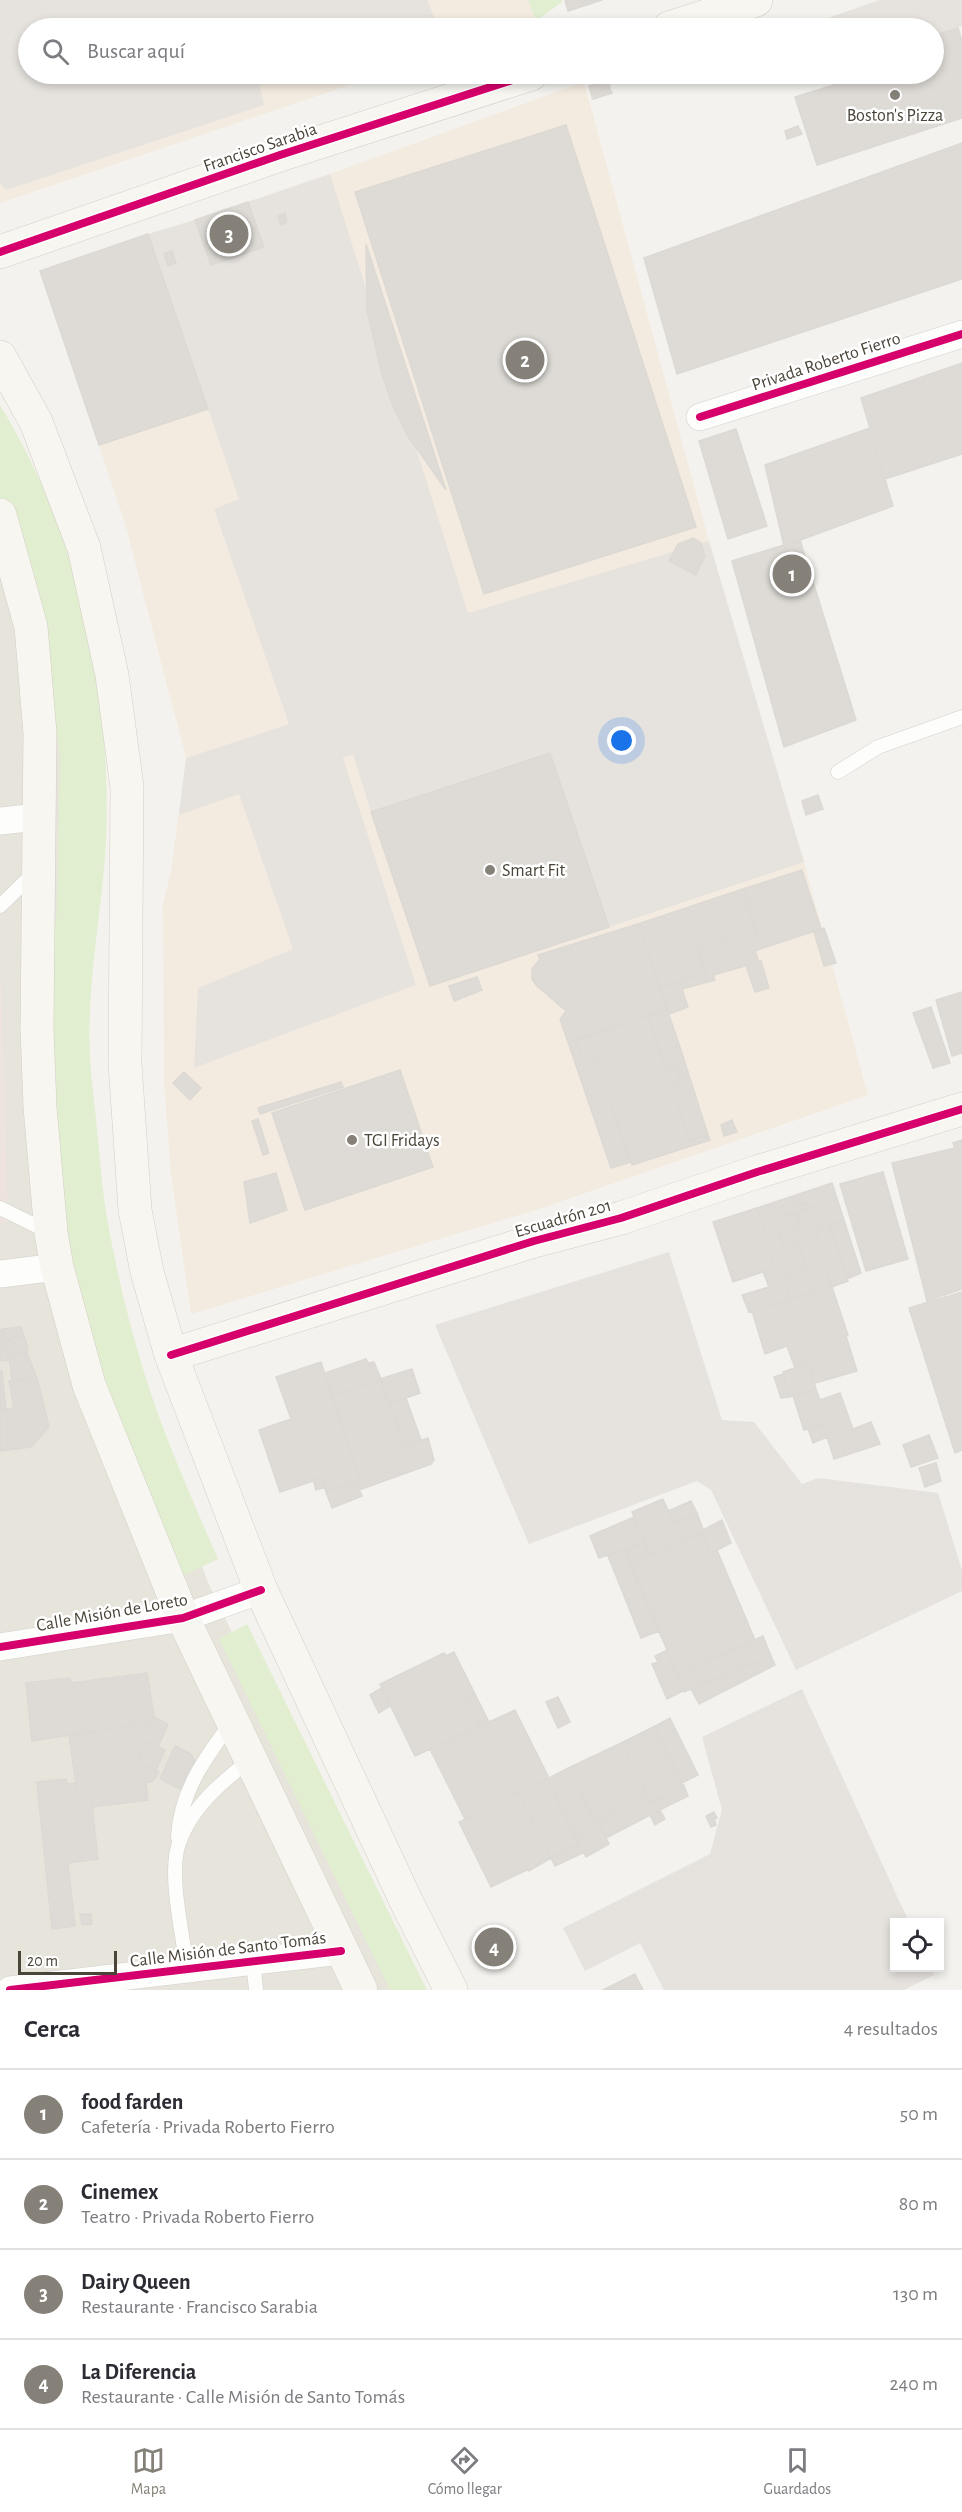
<!DOCTYPE html>
<html lang="es">
<meta charset="utf-8">
<style>
:root{--surface:#fff;--page:#f7f7f7;--text:#2b2b33;--muted:#7c7c81;--line:#e1e1e2;--accent:#868178}
body{margin:0;font-family:"Alegreya Sans",sans-serif;background:var(--page);color:var(--text)}
.controls{position:absolute;right:18px;bottom:18px;display:grid;overflow:hidden;border-radius:0px;box-shadow:0 3px 9px #0003}
.controls button{width:54px;height:54px;display:grid;place-items:center;padding:0;border:0;border-bottom:2px solid var(--line);background:var(--surface);color:var(--text);font:30px sans-serif}
.scale{position:absolute;left:18px;bottom:15px;width:99px;box-sizing:border-box;padding-left:6px;border:3px solid #4b4439;border-top:0;font-size:16px;line-height:21px;white-space:nowrap;color:#4b4439;-webkit-text-stroke:4px #fff;paint-order:stroke}
.you{position:absolute;left:622px;top:741px;width:21px;height:21px;margin:-15px;border:4px solid #fff;border-radius:50%;background:#1a73e8;box-shadow:0 0 0 9px #1a73e833}
.badge{display:grid;place-items:center;width:39px;height:39px;border-radius:50%;background:var(--accent);color:#fff;font-size:20px;font-weight:700}
.pin{position:absolute;translate:-50% -50%;border:3px solid #fff;box-shadow:0 2px 6px #0006}
.list{margin:0;padding:0;list-style:none}
h2{display:flex;justify-content:space-between;align-items:center;height:78px;margin:0;padding:0 24px;font-size:26px}
h2 small{font-size:20px;font-weight:400;color:var(--muted)}
.list li{display:grid;grid-template-columns:39px 1fr auto;gap:18px;align-items:center;box-sizing:border-box;height:90px;padding:0 24px;border-top:2px solid var(--line)}
.list b{display:block;font-size:22px;white-space:nowrap}
.list p{margin:0;font-size:20px;white-space:nowrap;color:var(--muted)}
.list em{font-size:20px;font-style:normal;color:var(--muted)}
.icon{flex:none;width:33px;height:33px;fill:none;stroke:currentColor;stroke-width:2;stroke-linecap:round;stroke-linejoin:round}
.map{position:relative;flex:none;width:962px;height:1990px;overflow:hidden}
.search{position:absolute;background:var(--surface);box-shadow:0 3px 9px #0003;left:18px;right:18px;top:18px;height:66px;display:flex;align-items:center;gap:15px;box-sizing:border-box;padding:0 21px;border-radius:33px;color:var(--muted);font-size:22px}
.sheet{height:438px;background:var(--surface)}
nav{display:flex;justify-content:space-around;align-items:center;box-sizing:border-box;height:84px;border-top:2px solid var(--line);background:var(--surface);font-size:16px;color:var(--muted)}
nav a{display:grid;justify-items:center;gap:3px}
nav .on{color:var(--accent)}
.map>svg:first-child{display:block}
.residential{fill:#e7e4dc}
.commercial{fill:#f3ebdf}
.medical{fill:#eee3df}
.green{fill:#e1eecf}
.parking{fill:#e6e3df}
.building{fill:#dedbd6;stroke:#dcd9d4;stroke-width:1.5}
.lines{fill:none;stroke-linecap:round;stroke-linejoin:round}
.lane-casing{stroke:#d2d0cb;stroke-width:15}
.street-casing{stroke:#d2d0cb;stroke-width:28}
.secondary-casing{stroke:#d3cfc5;stroke-width:34}
.lane{stroke:#fdfdfc;stroke-width:14}
.street{stroke:#fdfdfc;stroke-width:27}
.secondary{stroke:#f7f6f1;stroke-width:33}
.cycleway-casing{stroke:#fff;stroke-width:11}
.cycleway{stroke:#d6006c;stroke-width:8}
.poi-dot{fill:#868178;stroke:#fff;stroke-width:2}
.labels{text-anchor:middle;stroke-width:5;stroke-linejoin:round;paint-order:stroke}
.poi-label{font-size:18px;fill:#4b4439;stroke:#fff;text-anchor:start}
.street-label{font-size:18px;fill:#4b4439;stroke:#fff}
</style>
<div class="map">
<svg width="962" height="1990" viewBox="0 0 962 1990">
<rect width="100%" height="100%" fill="#f4f2ee"/>
<path class="residential" d="M0 434 55 566 90 1247 207 1580 402 1990H0Z"/>
<path class="commercial" d="M0 0H528L536 21 514 28H28V74H382L0 203Z
M584 82 709 541 804 862 868 1095 539 1209 191 1314 171 1174 164 1082 163 903 171 872 186 758 124 520 40 271 330 174Z"/>
<path class="medical" d="M0 951 8 1222 0 1223Z"/>
<path class="green" d="M528 0H561L562 2 536 21Z
M0 405C79 534 112 692 106 842 102 913 86 986 90 1057 91 1081 95 1105 97 1129 100 1158 102 1189 107 1218 116 1269 128 1320 143 1369 163 1434 191 1497 218 1559L182 1576 101 1377 60 1222 49 976 57 910 60 754 49 681 0 506Z
M247 1624 427 1990H390L219 1639Z"/>
<path class="parking" d="M0 0H427L439 28H28V74H279L259 81 264 105 6 190 0 183Z
M879 0H962V26L934 36V28H800Z
M330 174 468 613 709 541 804 862 609 927 550 753 371 812 353 754 343 758 416 985 194 1068 198 988 293 949 239 794 179 815 186 758 289 724 214 509 239 499 148 234 195 220 211 265 264 247 248 202Z
M669 1252 722 1420 754 1422 802 1484 818 1478 938 1493 962 1570V1591L796 1670 711 1490 697 1481 529 1544 435 1325Z
M802 1689 909 1922H894V1968H930L934 1975 904 1990H664L640 1943 585 1971 563 1928 710 1854 722 1810 702 1737Z"/>
<path class="building" d="M565 0H602L568 11Z
M958 28 962 41V118L817 165 795 97 869 74H934V36Z
M608 80 610 87 600 90 592 97 589 86Z
M609 87 612 93 593 99 600 90Z
M566 125 696 527 484 594 355 192Z
M798 126 802 134 787 139 785 131Z
M962 143V279L677 374 644 258Z
M248 202 264 247 211 265 195 220Z
M285 213 287 222 281 225 278 216Z
M148 234 208 409 99 445 40 271Z
M366 244 446 490 408 436 393 406 382 375 367 310Z
M172 251 176 263 168 266 164 254Z
M962 363V454L885 479 861 398Z
M870 428 893 506 784 546 765 465Z
M736 429 767 526 728 539 699 441Z
M693 538 701 543 705 556 696 575 669 561 678 544Z
M800 540 856 720 784 747 732 561Z
M550 753 609 927 430 986 371 812Z
M818 795 823 809 806 815 802 801Z
M802 870 821 929 763 948 743 889Z
M743 889 756 930 698 950 706 974 660 988 638 924Z
M638 924 667 1009 568 1042 560 1019 566 1011 536 985 532 979V969L540 959 538 955Z
M824 928 836 963 824 966 814 932Z
M756 930 763 948 755 951 759 962 713 975 715 980 682 989 688 1007 669 1014 660 988 706 974 698 950Z
M761 961 769 988 755 992 746 966Z
M477 977 482 990 454 1001 449 986Z
M962 992V1053L952 1056 936 1000Z
M931 1007 950 1063 933 1068 913 1013Z
M667 1009 680 1047 661 1053 648 1015Z
M648 1015 666 1069 676 1065 681 1081 672 1084 689 1141 708 1135 710 1140 632 1165 596 1057 583 1062 576 1040Z
M576 1040 583 1062 596 1057 631 1162 611 1168 568 1042Z
M680 1047 688 1072 679 1074 676 1065 666 1069 661 1053Z
M400 1070 433 1167 305 1210 272 1113Z
M184 1072 201 1088 190 1100 173 1083Z
M688 1072 708 1135 689 1141 672 1084 681 1081 679 1074Z
M341 1082 343 1087 260 1114 258 1108Z
M258 1119 269 1153 263 1155 252 1121Z
M732 1120 737 1132 724 1136 721 1125Z
M962 1140V1289L927 1301 892 1163 955 1148 953 1143Z
M883 1172 908 1259 866 1271 840 1184Z
M276 1173 287 1210 250 1223 244 1182Z
M832 1183 844 1220 829 1225 848 1281 832 1287 815 1230 823 1226 817 1206 808 1209 806 1203 795 1207 794 1203 780 1207 782 1212 785 1211 787 1216 797 1212 800 1226 778 1233 784 1248 798 1242 806 1269 784 1275 791 1299 749 1312 742 1295 769 1287 763 1272 771 1269 772 1258 757 1208Z
M794 1203 795 1207 806 1203 808 1209 787 1216 785 1211 782 1212 780 1207Z
M817 1206 823 1226 815 1230 832 1287 791 1299 784 1275 806 1269 798 1242 784 1248 778 1233 800 1226 796 1214Z
M757 1208 772 1258 771 1269 733 1282 713 1222Z
M844 1220 861 1273 847 1279 829 1225Z
M832 1287 848 1335 846 1336 857 1371 815 1383 808 1363 795 1368 787 1346 765 1354 752 1311Z
M962 1292V1450L955 1453 909 1308Z
M21 1327 25 1339 20 1336H14L5 1344 3 1329Z
M3 1329 5 1344V1349L0 1345V1330Z
M17 1335 25 1339 28 1348 27 1353 9 1355 5 1349 6 1341Z
M0 1345 7 1351 10 1360 0 1361Z
M27 1353 37 1378 12 1380 9 1355Z
M366 1359 368 1363 374 1362 381 1379 333 1396 325 1373Z
M321 1362 360 1480 326 1492 322 1478 280 1492 259 1430 291 1419 276 1377Z
M808 1363 816 1389 789 1397 783 1372Z
M412 1369 420 1393 389 1404 380 1379Z
M0 1371H2L6 1410H0Z
M783 1374 789 1397 781 1398 774 1377Z
M37 1378 49 1427 31 1447 0 1451V1410L14 1408 9 1381Z
M381 1379 404 1446 428 1438 434 1460 431 1464 359 1490 356 1482 360 1480 333 1396Z
M816 1389 820 1400 840 1393 853 1429 871 1422 880 1444 834 1459 823 1424 804 1430 793 1396Z
M406 1398 421 1440 404 1446 389 1404Z
M823 1424 827 1437 813 1443 808 1429Z
M929 1435 938 1458 911 1467 903 1445Z
M936 1463 941 1481 925 1487 919 1468Z
M322 1478 325 1487 316 1490 313 1480Z
M356 1482 362 1496 332 1508 326 1492Z
M663 1499 674 1523 697 1513 703 1529 701 1531V1533L650 1556 632 1512Z
M691 1501 697 1513 674 1523 668 1511Z
M634 1517 645 1542 626 1551 625 1549 599 1558 590 1536Z
M722 1520 731 1543 710 1554 701 1531Z
M701 1533 710 1554 717 1550 755 1640 678 1675 630 1565Z
M645 1542 648 1550 629 1559 626 1551Z
M625 1549 659 1631 641 1638 608 1556Z
M648 1550 650 1556 631 1564 629 1559Z
M763 1636 771 1656 684 1692 675 1671 678 1675Z
M667 1650 683 1691 667 1699 652 1664 658 1662 655 1656Z
M454 1652 475 1694 465 1699 479 1727 415 1756 380 1684 444 1653 446 1656Z
M771 1656 775 1665 699 1704 691 1689Z
M147 1673 155 1722 32 1741 26 1683 70 1678 71 1683Z
M381 1688 390 1706 379 1713 370 1695Z
M475 1694 489 1722 479 1727 465 1699Z
M558 1697 570 1722 558 1728 546 1702Z
M515 1710 549 1778 465 1819 430 1749Z
M154 1717 168 1724 158 1747 147 1742 138 1762 159 1772 153 1781 146 1783 148 1800 93 1807 91 1796 78 1797 69 1736 155 1722Z
M670 1718 698 1775 682 1783 655 1726Z
M655 1726 684 1786 651 1803 621 1743Z
M147 1742 165 1750 156 1770 138 1762Z
M621 1743 647 1796 595 1823 568 1768Z
M175 1746 191 1754 195 1761 182 1790 160 1779Z
M568 1768 595 1822 592 1831 576 1839 547 1779Z
M66 1779 67 1784 76 1783 78 1797 91 1796 98 1859 68 1863 75 1926 52 1929 37 1782Z
M547 1779 579 1844 551 1858 518 1793Z
M684 1786 688 1796 660 1810 654 1801Z
M518 1793 551 1858 529 1871V1869L491 1887 459 1822Z
M647 1796 651 1803 654 1801 660 1810 606 1838 598 1821Z
M660 1810 665 1819 655 1825 650 1815Z
M714 1812 717 1818H714L716 1825 711 1827 706 1816Z
M598 1821 609 1844 586 1857 576 1839 592 1831 595 1822Z
M579 1844 583 1853 555 1866 551 1858Z
M80 1914H91L92 1924 82 1925Z
M635 1974 643 1990H603Z"/>
<g class="lines">
<g class="lane-casing">
<path id="lane" d="M838 772 878 747 962 717
M0 906 35 872
M0 1208 49 1232
M178 1837C180 1792 205 1758 231 1723
M253 1960 256 1990
M187 1968C183 1935 168 1874 179 1843 191 1807 222 1782 251 1759"/>
</g>
<g class="street-casing">
<path id="street" d="M700 417 962 334
M0 821 38 817
M0 1274 57 1267
M0 1647 183 1618 261 1590
M10 1990 341 1951"/>
</g>
<g class="secondary-casing">
<path id="secondary" d="M669 28 756 0
M0 252 280 155 531 74
M0 357 36 422 84 548 112 675 127 787 125 1064 135 1210 147 1272 171 1355 261 1590 407 1903 451 1990
M0 515 31 627 40 733 37 1028 40 1107 51 1233 57 1267 89 1385 183 1618 361 1990
M171 1355 534 1241 621 1218 757 1172 962 1109"/>
</g>
<use href="#lane" class="lane"/>
<use href="#street" class="street"/>
<use href="#secondary" class="secondary"/>
<g class="cycleway-casing">
<path id="cycleway" d="M0 252 280 155 531 74
M700 417 962 334
M171 1355 534 1241 621 1218 757 1172 962 1109
M0 1647 183 1618 261 1590
M10 1990 341 1951"/>
</g>
<use href="#cycleway" class="cycleway"/>
</g>
<g class="poi-dot">
<circle cx="895" cy="95" r="6"/>
<circle cx="490" cy="870" r="6"/>
<circle cx="352" cy="1140" r="6"/>
</g>
<g class="labels">
<g class="poi-label">
<text x="895" y="121" text-anchor="middle">Boston's Pizza</text>
<text x="502" y="876">Smart Fit</text>
<text x="364" y="1146">TGI Fridays</text>
</g>
<g class="street-label">
<text transform="translate(260 147) rotate(-19)" y="6">Francisco Sarabia</text>
<text transform="translate(826 361) rotate(-18)" y="6">Privada Roberto Fierro</text>
<text transform="translate(563 1218) rotate(-16)" y="6">Escuadrón 201</text>
<text transform="translate(112 1612) rotate(-10)" y="6">Calle Misión de Loreto</text>
<text transform="translate(228 1949) rotate(-7)" y="6">Calle Misión de Santo Tomás</text>
</g>
</g>
</svg>
<div class="controls">
<button><svg class="icon" aria-label="locate" viewBox="0 0 24 24"><circle cx="12" cy="12" r="6"/><path d="M12 2v4M12 18v4M2 12h4M18 12h4"/></svg></button>
</div>
<div class="scale">20 m</div>
<div class="you"></div>
<div class="pin badge" style="left:792px;top:574px">1</div>
<div class="pin badge" style="left:525px;top:360px">2</div>
<div class="pin badge" style="left:229px;top:234px">3</div>
<div class="pin badge" style="left:494px;top:1947px">4</div>
<div class="search"><svg class="icon" aria-label="search" viewBox="0 0 24 24"><circle cx="10" cy="10" r="6"/><path d="M15 15l6 6"/></svg>Buscar aquí</div>
</div>
<section class="sheet">
<h2>Cerca<small>4 resultados</small></h2>
<ul class="list">
<li><span class="badge">1</span><div><b>food farden</b><p>Cafetería · Privada Roberto Fierro</p></div><em>50 m</em></li>
<li><span class="badge">2</span><div><b>Cinemex</b><p>Teatro · Privada Roberto Fierro</p></div><em>80 m</em></li>
<li><span class="badge">3</span><div><b>Dairy Queen</b><p>Restaurante · Francisco Sarabia</p></div><em>130 m</em></li>
<li><span class="badge">4</span><div><b>La Diferencia</b><p>Restaurante · Calle Misión de Santo Tomás</p></div><em>240 m</em></li>
</ul>
</section>
<nav>
<a class="on"><svg class="icon" aria-label="map" viewBox="0 0 24 24"><path d="M3 6l6-2 6 2 6-2v14l-6 2-6-2-6 2zM9 4v14M15 6v14"/></svg>Mapa</a>
<a><svg class="icon" aria-label="directions" viewBox="0 0 24 24"><path d="M12 3l9 9-9 9-9-9zM9 14v-3h6M13 9l2 2-2 2"/></svg>Cómo llegar</a>
<a><svg class="icon" aria-label="saved" viewBox="0 0 24 24"><path d="M7 4h10v16l-5-4-5 4z"/></svg>Guardados</a>
</nav>
